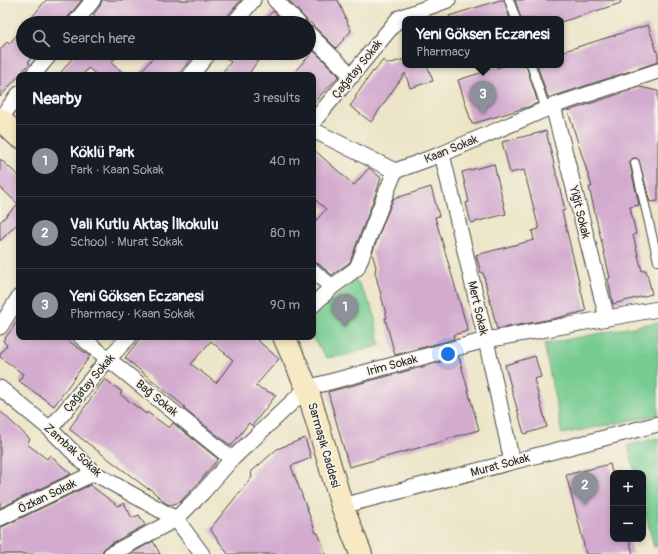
<!DOCTYPE html>
<meta charset="utf-8">
<style>
:root{--surface:#171b24;--page:#242831;--text:#f1f3f6;--muted:#9ea1a6;--line:#363941;--accent:#8c9099}
body{margin:0;font-family:Pangolin,sans-serif;background:var(--page);color:var(--text)}
.controls{position:absolute;right:12px;bottom:12px;display:grid;overflow:hidden;border-radius:8px;box-shadow:0 2px 6px #0003}
.controls button{width:36px;height:36px;display:grid;place-items:center;padding:0;border:0;border-bottom:1px solid var(--line);background:var(--surface);color:var(--text);font:20px sans-serif}
.you{position:absolute;left:448px;top:354px;width:14px;height:14px;margin:-10px;border:3px solid #fff;border-radius:50%;background:#1a73e8;box-shadow:0 0 0 6px #1a73e833}
.badge{display:grid;place-items:center;width:26px;height:26px;border-radius:50%;background:var(--accent);color:#fff;font-size:13px;font-weight:700}
.pin{position:absolute;translate:-50% -33px;filter:drop-shadow(0 1px 2px #0008)}
.pin::after{content:'';position:absolute;top:21px;width:14px;height:12px;background:inherit;clip-path:polygon(0 0,100% 0,50% 100%)}
.popup{position:absolute;left:402px;top:16px;width:162px;height:52px;box-sizing:border-box;display:grid;place-content:center;border-radius:8px;background:var(--surface);filter:drop-shadow(0 1px 3px #0005);font-size:13px;white-space:nowrap;color:var(--muted)}
.popup b{font-size:15px;color:var(--text)}
.popup::after{content:'';position:absolute;left:50%;top:100%;margin-left:-8px;border:8px solid transparent;border-top-color:var(--surface)}
.list{margin:0;padding:0;list-style:none}
h2{display:flex;justify-content:space-between;align-items:center;height:52px;margin:0;padding:0 16px;font-size:17px}
h2 small{font-size:13px;font-weight:400;color:var(--muted)}
.list li{display:grid;grid-template-columns:26px 1fr auto;gap:12px;align-items:center;box-sizing:border-box;height:72px;padding:0 16px;border-top:1px solid var(--line)}
.list b{display:block;font-size:15px;white-space:nowrap}
.list p{margin:0;font-size:13px;white-space:nowrap;color:var(--muted)}
.list em{font-size:13px;font-style:normal;color:var(--muted)}
.icon{flex:none;width:22px;height:22px;fill:none;stroke:currentColor;stroke-width:2;stroke-linecap:round;stroke-linejoin:round}
.map{position:relative;flex:none;width:658px;height:554px;overflow:hidden}
.search{position:absolute;background:var(--surface);box-shadow:0 2px 6px #0003;left:16px;top:16px;width:300px;height:44px;display:flex;align-items:center;gap:10px;box-sizing:border-box;padding:0 14px;border-radius:22px;color:var(--muted);font-size:15px}
.panel{position:absolute;background:var(--surface);box-shadow:0 2px 6px #0003;left:16px;top:72px;width:300px;height:268px;border-radius:8px}
.map>svg:first-child{display:block}
.green{fill:#74cb90;stroke:#507b5e}
.building{fill:#d3abcf;fill-rule:evenodd}
.lines{fill:none;stroke-linecap:round;stroke-linejoin:round}
.lane-casing{stroke:#484743;stroke-width:10}
.street-casing{stroke:#484743;stroke-width:17}
.secondary-casing{stroke:#484743;stroke-width:24}
.lane{stroke:#fff;stroke-width:8}
.street{stroke:#fff;stroke-width:15}
.secondary{stroke:#f6e9c3;stroke-width:22}
.labels{text-anchor:middle;stroke-width:3.5;stroke-linejoin:round;paint-order:stroke}
.street-label{font-size:12px;fill:#2b2b2b;stroke:#f7f3e8}
</style>
<div class="map">
<svg width="658" height="554" viewBox="0 0 658 554">
<rect width="100%" height="100%" fill="#f7f3e8"/>
<filter id="ink" filterUnits="userSpaceOnUse"><feTurbulence type="fractalNoise" baseFrequency=".025" numOctaves="2"/><feDisplacementMap in="SourceGraphic" scale="8" xChannelSelector="R" yChannelSelector="G"/><feConvolveMatrix kernelMatrix="1 2 1 2 8 2 1 2 1" color-interpolation-filters="sRGB"/></filter>
<filter id="wash" filterUnits="userSpaceOnUse"><feTurbulence type="fractalNoise" baseFrequency=".012" numOctaves="4" result="noise"/><feDisplacementMap in="SourceGraphic" scale="16" xChannelSelector="R" yChannelSelector="G"/><feGaussianBlur stdDeviation="0.9" result="paint"/><feColorMatrix in="noise" values="0 0 0 0 0 0 0 0 0 0 0 0 0 0 0 0 0 1.4 0 .05"/><feComposite in="paint" operator="in"/></filter>
<g filter="url(#wash)">
<rect width="100%" height="100%" fill="#ece5c8"/>
<path class="green" d="M356 279 373 309 380 345 347 355 327 358 311 337H313V318Z
M658 322V415L562 434 544 344Z
M658 438V546L654 547 643 504V473H635L628 445Z"/>
<g id="blocks">
<path class="building" d="M46 0H82L68 17 66 23H27Z
M102 0H241L221 23H146L145 22 144 23H102L93 15 100 6Z
M288 0H338L351 31 336 48 311 23H307V20L304 17Z
M500 0H504L510 19H450L449 16Z
M515 0H620L621 3 561 22V19H521Z
M273 11 285 23H262Z
M648 25 658 55V62L548 98 537 65H561V52Z
M23 28V53H35L28 62 30 63 0 97V50L7 42 9 44Z
M314 51 339 76 313 103V75H291Z
M70 53H120L111 63 126 75H97L88 68 83 75H59L74 56Z
M157 53H196L178 75H138Z
M219 53H263L248 75H220L231 62Z
M405 59V65H427L433 81 410 88 405 73 371 122 350 106 356 98 355 97 373 71 374 72 383 60 388 64Z
M506 65H526L538 103 528 107 472 124 458 80Z
M640 87 658 91V201L650 202 639 160 636 158H633L630 161V164L639 205 630 207 636 234 633 235 642 271 646 270 652 294 613 304 608 279 610 278 589 187H592L568 111Z
M546 131 565 210 562 211 586 311 552 319 497 329 483 273H481L476 255 534 240 532 231 539 229 524 170 510 173 502 142Z
M313 149 354 185 369 168 381 178 376 193 350 262 332 275 319 264 313 262V224L326 209 313 198Z
M0 159 19 176V222L0 241V222L18 204 0 187Z
M494 164 506 214 471 223 466 203 469 202 462 172Z
M431 187 439 216 435 217 468 331 453 335 454 339 395 355 385 318H387L375 272 376 267 372 253 393 199Z
M19 319V337H63L90 356 54 406 19 381 23 374 0 357V354L7 345 3 341Z
M141 337H254L279 359 255 386 276 395 252 426 249 423 231 446 184 409 185 407 125 358ZM211 341 233 360 216 383 191 364Z
M535 356 541 377 534 379 547 427 524 434 505 365Z
M459 357 479 430 447 439V440L349 467 328 392Z
M105 379 122 392 120 394 146 414 147 412 169 428 173 423 218 459 200 481 180 502 170 505 167 504 149 488 148 489 69 429Z
M0 411 30 439 27 444 47 459 50 455 71 474 0 508Z
M305 438 311 458 291 466 316 533H318L326 554H228L210 529 252 477 251 472 277 449Z
M610 464 613 477V539H629L633 554H586L580 528 566 475Z
M90 485 118 506 124 503 132 518 139 515 145 525 107 546 103 550 102 554H0V527L4 526Z
M153 541 160 554H130Z"/>
</g>
</g>
<g filter="url(#ink)">
<use href="#blocks" fill-opacity="0" stroke="#484743" stroke-width="1"/>
<g class="lines">
<g class="lane-casing">
<path id="lane" d="M509 0 516 19
M531 65 546 109
M635 163 658 261"/>
</g>
<g class="street-casing">
<path id="street" d="M275 0 298 23
M75 23 93 0
M234 23 253 0
M309 34 352 76
M33 75 51 53
M191 75 209 53
M553 106 607 318
M0 119 19 94
M313 122 399 18 448 0
M313 130 395 171
M442 154 486 340 512 462
M313 271 332 287
M313 305 332 287 357 268 384 198 395 171 442 154 553 106 658 71
M0 327 19 297
M81 337 232 459
M0 388 50 429 94 473 176 519 202 554
M50 429 108 359 129 337
M342 506 658 424
M0 518 94 473
M111 554 176 519 203 492 232 459 307 388 486 340 658 309"/>
</g>
<g class="secondary-casing">
<path id="secondary" d="M0 119 19 137
M284 337 307 388 342 506 361 554"/>
</g>
<use href="#lane" class="lane"/>
<use href="#street" class="street"/>
<use href="#secondary" class="secondary"/>
</g>
</g>
<g class="labels">
<g class="street-label">
<text transform="translate(357 69) rotate(-51)" y="4">Çağatay Sokak</text>
<text transform="translate(451 149) rotate(-22)" y="4">Kaan Sokak</text>
<text transform="translate(580 212) rotate(76)" y="4">Yiğit Sokak</text>
<text transform="translate(478 308) rotate(77)" y="4">Mert Sokak</text>
<text transform="translate(392 365) rotate(-15)" y="4">Irim Sokak</text>
<text transform="translate(89 383) rotate(-50)" y="4">Çağatay Sokak</text>
<text transform="translate(157 398) rotate(39)" y="4">Bağ Sokak</text>
<text transform="translate(324 445) rotate(74)" y="4">Sarmaşık Caddesi</text>
<text transform="translate(73 450) rotate(42)" y="4">Zambak Sokak</text>
<text transform="translate(500 465) rotate(-15)" y="4">Murat Sokak</text>
<text transform="translate(47 496) rotate(-26)" y="4">Özkan Sokak</text>
</g>
</g>
</svg>
<div class="controls">
<button>+</button>
<button>−</button>
</div>
<div class="you"></div>
<div class="pin badge" style="left:345px;top:327px">1</div>
<div class="pin badge" style="left:585px;top:505px">2</div>
<div class="pin badge" style="left:483px;top:114px">3</div>
<div class="popup"><b>Yeni Göksen Eczanesi</b>Pharmacy</div>
<div class="search"><svg class="icon" aria-label="search" viewBox="0 0 24 24"><circle cx="10" cy="10" r="6"/><path d="M15 15l6 6"/></svg>Search here</div>
<section class="panel">
<h2>Nearby<small>3 results</small></h2>
<ul class="list">
<li><span class="badge">1</span><div><b>Köklü Park</b><p>Park · Kaan Sokak</p></div><em>40 m</em></li>
<li><span class="badge">2</span><div><b>Vali Kutlu Aktaş İlkokulu</b><p>School · Murat Sokak</p></div><em>80 m</em></li>
<li><span class="badge">3</span><div><b>Yeni Göksen Eczanesi</b><p>Pharmacy · Kaan Sokak</p></div><em>90 m</em></li>
</ul>
</section>
</div>
